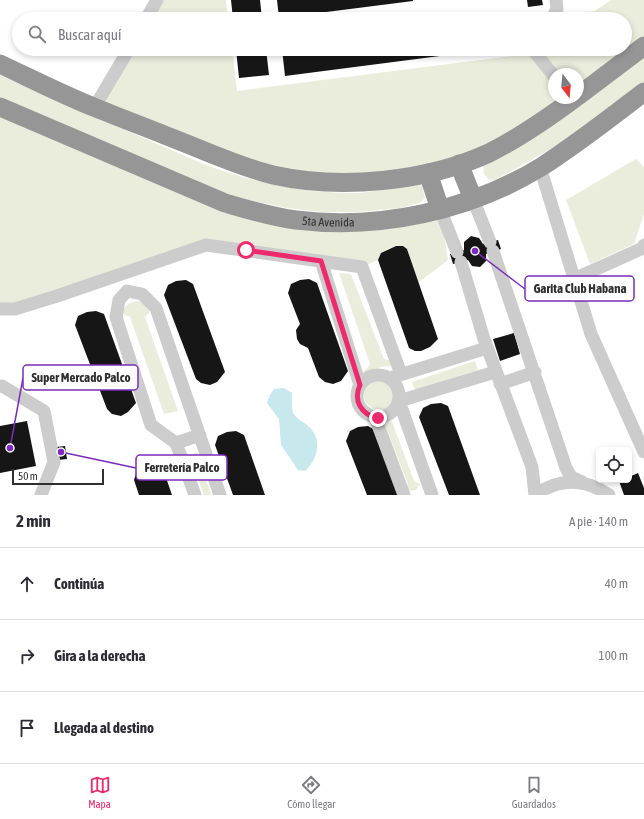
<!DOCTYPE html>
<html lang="es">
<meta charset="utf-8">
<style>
:root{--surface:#fff;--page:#f7f7f7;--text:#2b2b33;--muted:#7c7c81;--line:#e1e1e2;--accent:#ee296d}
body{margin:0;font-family:"Asap Condensed",sans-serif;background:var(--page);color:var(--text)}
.controls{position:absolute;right:12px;bottom:12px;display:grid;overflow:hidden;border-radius:6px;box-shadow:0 2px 6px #0003}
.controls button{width:36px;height:36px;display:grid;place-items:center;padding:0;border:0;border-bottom:1px solid var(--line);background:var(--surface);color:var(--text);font:20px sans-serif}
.compass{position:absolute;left:548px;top:68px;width:36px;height:36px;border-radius:50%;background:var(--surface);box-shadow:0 2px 6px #0003;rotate:164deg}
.scale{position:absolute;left:12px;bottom:10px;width:92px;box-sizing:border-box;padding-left:4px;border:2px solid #2f2f2f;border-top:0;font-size:11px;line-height:14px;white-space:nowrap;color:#2f2f2f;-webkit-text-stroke:3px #fff;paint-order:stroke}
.stop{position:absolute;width:12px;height:12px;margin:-9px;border:3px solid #ee296d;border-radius:50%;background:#fff}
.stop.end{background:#ee296d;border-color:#fff;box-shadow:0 1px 4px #0008}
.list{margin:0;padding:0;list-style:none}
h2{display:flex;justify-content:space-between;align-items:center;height:52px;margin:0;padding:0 16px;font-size:17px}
h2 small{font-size:13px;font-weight:400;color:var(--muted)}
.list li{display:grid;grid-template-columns:26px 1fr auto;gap:12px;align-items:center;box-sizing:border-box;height:72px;padding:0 16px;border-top:1px solid var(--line)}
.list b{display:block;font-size:15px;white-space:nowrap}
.list em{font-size:13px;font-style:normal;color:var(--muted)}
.icon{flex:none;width:22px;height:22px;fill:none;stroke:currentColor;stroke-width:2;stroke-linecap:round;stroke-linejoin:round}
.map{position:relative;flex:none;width:644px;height:495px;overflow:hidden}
.search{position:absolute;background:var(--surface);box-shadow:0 2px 6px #0003;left:12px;right:12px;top:12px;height:44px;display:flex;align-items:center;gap:10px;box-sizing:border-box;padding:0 14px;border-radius:22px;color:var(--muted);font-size:15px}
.sheet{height:268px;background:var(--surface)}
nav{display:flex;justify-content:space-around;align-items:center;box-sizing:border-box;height:56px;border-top:1px solid var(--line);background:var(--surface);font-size:11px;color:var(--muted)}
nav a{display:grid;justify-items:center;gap:2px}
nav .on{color:var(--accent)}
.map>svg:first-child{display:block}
.green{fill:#eaeddc}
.water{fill:#c7e9ee}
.building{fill:#161616}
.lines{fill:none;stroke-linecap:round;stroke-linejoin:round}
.minor{stroke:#ccc;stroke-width:13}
.highway{stroke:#969696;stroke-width:19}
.route{stroke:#ee296d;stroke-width:5}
.labels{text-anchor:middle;stroke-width:4;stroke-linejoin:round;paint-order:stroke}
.street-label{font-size:12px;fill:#2f2f2f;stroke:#fff}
.leader{fill:none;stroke:#7b2cbf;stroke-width:1.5}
.callout-dot{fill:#7b2cbf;stroke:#fff;stroke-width:1.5}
.callout{fill:#fff;stroke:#7b2cbf;stroke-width:1.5}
.callout-label{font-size:13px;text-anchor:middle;font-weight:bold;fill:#2f2f2f}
</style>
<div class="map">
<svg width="644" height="495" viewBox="0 0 644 495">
<rect width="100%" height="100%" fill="#fff"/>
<path class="green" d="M157 0H226L228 19H146Z
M611 0H644V46L578 96V74H554V98H575L459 164 307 180 94 108 129 49H232L237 91 535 53 537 49H625V19H552L554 16 595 11Z
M644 55V84C596 121 548 153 494 180H489L484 174 483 165Z
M0 75 201 163C250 182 304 194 357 193 376 192 396 187 415 184L422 185 425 198 419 203 400 208 359 212H324L287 208 229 196 0 100Z
M0 107 295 220 440 209 448 260 418 283 407 249 402 246C391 246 382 250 378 260L362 267 206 245 0 309Z
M636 159 644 167V214L634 244 590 264 566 200Z
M339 273 351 274 384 359 393 361 391 366 380 367 365 377 364 372 370 364Z
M138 301 144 302 149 306V313L145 317 178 411 164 414 130 317 122 313C125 305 129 302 138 301Z
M475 361 478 370 415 390 412 382Z
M364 395a15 15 0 1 1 30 0a15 15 0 1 1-30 0Z
M391 419 414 481 420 484 416 490 410 491 406 487 408 484 384 422Z
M197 451 211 495H204L190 457Z"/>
<path class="water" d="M284 388 292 393C292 399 291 410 294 414 297 420 303 421 308 426 323 438 318 460 305 471L298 470 281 445 279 419 267 403 270 395 274 389Z"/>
<path class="building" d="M231 0H260L262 19H233Z
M277 0H413V1L279 18Z
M527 0H542L543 5 528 7Z
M236 49H266L269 75 239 78Z
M282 49H462L463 53 285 76Z
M471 236 479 238 483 244 498 240 501 249 486 254V261L480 267 472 266 468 260 453 264 450 254 464 250V242Z
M396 246H403L407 249 438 339 430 347 421 351H415L409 348 378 260 381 253Z
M309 279 317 283 348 371 341 381 333 384 325 382 319 377 308 348 300 344 297 339 296 330 300 324 288 293 291 284 300 280Z
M186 280 193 284 225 372 217 382 210 385 201 383 196 379 164 295 168 285 176 281Z
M96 311 104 314 136 403 128 412 121 416 112 414 107 409 75 325 78 316 87 312Z
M514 333 520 354 500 361 493 339Z
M441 403 448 406 480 495H449L419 417 423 408 431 404Z
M27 421 36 466 0 473V426Z
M368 426 375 430 398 495H367L346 441 350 431 358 427Z
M236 431 244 435 265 495H233L215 445 218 436 227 432Z
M65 446 67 459 58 460 56 447Z
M155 465 163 469 172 495H139L134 480 137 470 145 466Z
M638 473 644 488V495H624L619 481 629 480V477Z"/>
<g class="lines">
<path class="minor" d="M146 19 157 0
M552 19 557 9 556 0
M532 49 554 76
M94 108 129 49
M540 167 591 334 644 452
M473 199 490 242
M440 209 457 252
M493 251 566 468 571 477 582 482
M321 261 360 385
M461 262 484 339 532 467 535 495
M574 279 643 248 644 245
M127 291 142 294 156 308 220 495
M127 291 119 300 116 317 151 425 176 443 195 495
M0 309H15L57 296 206 245 362 267 401 374
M357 396a21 21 0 1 1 42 0a21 21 0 1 1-42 0Z
M393 377 487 348
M500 384 535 372
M2 386 44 411 54 462 41 495
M375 417 404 495
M176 443 200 435
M432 495 399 401 495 372
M535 495C559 478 584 478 609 495"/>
<g class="highway">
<path d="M0 64C32 79 63 95 96 108 123 119 150 129 177 140 208 152 240 167 273 175 340 190 426 182 489 153 519 138 548 118 575 98"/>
<path d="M578 96 644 46"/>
<path id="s1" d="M0 107 225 203C249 210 272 217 296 220 380 230 469 211 541 167 577 144 610 118 644 92"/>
<path d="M459 164 473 199"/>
<path d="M428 173 440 209"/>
</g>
</g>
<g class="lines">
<path class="route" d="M246 250 321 261 360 385C353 400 361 415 378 418"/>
</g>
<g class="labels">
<g class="street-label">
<text dy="4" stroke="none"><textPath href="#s1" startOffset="350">5ta Avenida</textPath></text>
</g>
</g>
<path class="leader" d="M475 251L525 289M10 448L23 378M61 452L136 468"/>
<g class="callout-dot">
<circle cx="475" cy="251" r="4"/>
<circle cx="10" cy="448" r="4"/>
<circle cx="61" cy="452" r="4"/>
</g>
<g class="callout">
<rect x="525" y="276" width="109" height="25" rx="4"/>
<rect x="23" y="365" width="115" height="25" rx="4"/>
<rect x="136" y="455" width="91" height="25" rx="4"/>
</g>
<g class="callout-label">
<text x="580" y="293">Garita Club Habana</text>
<text x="81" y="382">Super Mercado Palco</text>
<text x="182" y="472">Ferretería Palco</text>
</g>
</svg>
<div class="controls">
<button><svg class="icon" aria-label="locate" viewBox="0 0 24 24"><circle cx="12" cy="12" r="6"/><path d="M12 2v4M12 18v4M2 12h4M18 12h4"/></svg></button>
</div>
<svg class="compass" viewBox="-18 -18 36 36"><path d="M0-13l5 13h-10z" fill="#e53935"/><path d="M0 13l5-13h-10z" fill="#7c7c81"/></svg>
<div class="scale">50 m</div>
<div class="stop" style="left:246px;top:250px"></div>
<div class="stop end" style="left:378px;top:418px"></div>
<div class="search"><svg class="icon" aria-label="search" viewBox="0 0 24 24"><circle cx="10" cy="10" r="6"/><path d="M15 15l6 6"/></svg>Buscar aquí</div>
</div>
<section class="sheet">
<h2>2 min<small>A pie · 140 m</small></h2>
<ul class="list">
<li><svg class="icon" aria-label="ahead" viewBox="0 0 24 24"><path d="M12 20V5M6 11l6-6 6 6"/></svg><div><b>Continúa</b></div><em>40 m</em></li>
<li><svg class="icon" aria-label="right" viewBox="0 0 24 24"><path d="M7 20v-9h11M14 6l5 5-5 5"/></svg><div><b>Gira a la derecha</b></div><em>100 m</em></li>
<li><svg class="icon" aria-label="arrive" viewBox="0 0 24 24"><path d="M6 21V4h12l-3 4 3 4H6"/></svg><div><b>Llegada al destino</b></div></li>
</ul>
</section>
<nav>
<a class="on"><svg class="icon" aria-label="map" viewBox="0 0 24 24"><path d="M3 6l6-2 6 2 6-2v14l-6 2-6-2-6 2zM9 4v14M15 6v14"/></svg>Mapa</a>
<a><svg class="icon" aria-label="directions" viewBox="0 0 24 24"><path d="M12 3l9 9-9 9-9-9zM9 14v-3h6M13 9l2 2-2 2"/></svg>Cómo llegar</a>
<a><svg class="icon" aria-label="saved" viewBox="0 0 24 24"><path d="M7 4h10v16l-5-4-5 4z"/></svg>Guardados</a>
</nav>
